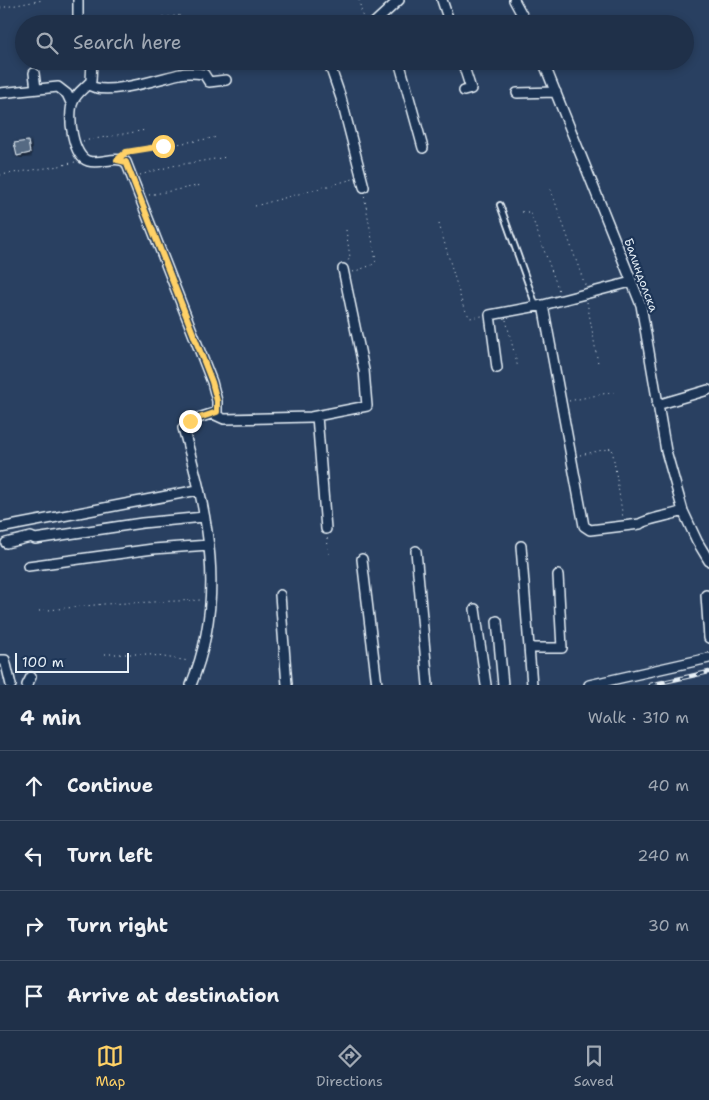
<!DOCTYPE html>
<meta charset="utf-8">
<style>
:root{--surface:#1f3049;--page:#273850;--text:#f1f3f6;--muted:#a1a9b4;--line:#3c4b61;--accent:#ffd166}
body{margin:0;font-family:"Shantell Sans",sans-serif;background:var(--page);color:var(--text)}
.scale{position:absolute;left:15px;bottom:12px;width:114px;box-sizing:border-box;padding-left:5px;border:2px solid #e8f1f8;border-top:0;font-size:14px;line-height:18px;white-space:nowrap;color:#e8f1f8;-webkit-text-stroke:4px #1d3557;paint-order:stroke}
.stop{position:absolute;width:15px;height:15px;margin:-11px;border:4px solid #ffd166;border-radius:50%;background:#fff}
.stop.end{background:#ffd166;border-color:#fff;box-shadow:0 1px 5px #0008}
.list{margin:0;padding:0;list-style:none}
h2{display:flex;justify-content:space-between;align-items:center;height:65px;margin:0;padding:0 20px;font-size:21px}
h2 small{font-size:16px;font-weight:400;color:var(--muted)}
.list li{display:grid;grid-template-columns:32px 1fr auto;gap:15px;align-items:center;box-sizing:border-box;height:70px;padding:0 20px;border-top:1px solid var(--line)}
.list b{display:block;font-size:19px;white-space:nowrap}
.list em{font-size:16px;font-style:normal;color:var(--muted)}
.icon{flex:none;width:28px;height:28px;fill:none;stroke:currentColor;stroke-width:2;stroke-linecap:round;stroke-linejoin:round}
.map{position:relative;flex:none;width:709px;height:685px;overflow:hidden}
.search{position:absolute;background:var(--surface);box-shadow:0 2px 8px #0003;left:15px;right:15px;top:15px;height:55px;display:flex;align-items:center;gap:12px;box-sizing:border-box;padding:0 18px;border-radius:28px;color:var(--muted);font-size:19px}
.sheet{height:345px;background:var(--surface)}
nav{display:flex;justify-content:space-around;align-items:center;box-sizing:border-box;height:70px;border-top:1px solid var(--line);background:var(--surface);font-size:14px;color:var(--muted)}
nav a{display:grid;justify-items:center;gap:2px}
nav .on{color:var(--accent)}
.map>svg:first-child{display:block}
.building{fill:#556a83;stroke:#e8f1f8;filter:url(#shadow)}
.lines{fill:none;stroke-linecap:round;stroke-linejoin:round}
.lane-casing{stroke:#e8f1f8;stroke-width:8}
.street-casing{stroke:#e8f1f8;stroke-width:12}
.path{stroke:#e8f1f8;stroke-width:1;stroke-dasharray:1 4;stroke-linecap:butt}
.lane{stroke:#1d3557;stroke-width:4.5}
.street{stroke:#1d3557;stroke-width:9}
.rail-casing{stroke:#e8f1f8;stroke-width:4.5}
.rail{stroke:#1d3557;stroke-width:2.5;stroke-dasharray:8;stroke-linecap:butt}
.route{stroke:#ffd166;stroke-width:6}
.labels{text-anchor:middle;stroke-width:4.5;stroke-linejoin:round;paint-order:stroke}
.street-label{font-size:12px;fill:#e8f1f8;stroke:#1d3557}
</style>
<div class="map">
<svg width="709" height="685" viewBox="0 0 709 685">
<defs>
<filter id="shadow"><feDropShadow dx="2" dy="2" stdDeviation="2.5" flood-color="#0009"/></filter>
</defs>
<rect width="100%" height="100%" fill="#294061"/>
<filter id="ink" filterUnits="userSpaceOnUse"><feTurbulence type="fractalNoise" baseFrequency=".02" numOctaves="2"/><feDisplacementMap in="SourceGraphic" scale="10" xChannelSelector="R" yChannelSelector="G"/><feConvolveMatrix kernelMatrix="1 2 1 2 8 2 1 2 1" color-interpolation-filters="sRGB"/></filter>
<g filter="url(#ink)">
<path class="building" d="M28 141 30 153 17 156 14 143Z"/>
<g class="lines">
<g class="lane-casing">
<path id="lane" d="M500 205 536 306"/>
</g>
<g class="street-casing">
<path id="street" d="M78 0V24
M442 0 450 24
M514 0 527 24
M373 24 399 0
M92 61 91 81C85 88 76 93 73 102 67 115 73 157 88 161 101 165 114 155 126 162L212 382 217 401V412L189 421 183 428C208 516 227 597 191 685
M334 61 330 66 341 98 364 187
M399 61 423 148
M462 61 471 89 464 91
M543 61 641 305 666 451 683 511 697 541 709 561
M34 73 36 89
M88 84C103 98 161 78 180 74 187 72 196 73 204 74L209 82 226 80
M0 93 58 87 67 94 72 105
M517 93 556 92
M543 305 584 526 590 530 640 524C646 519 673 515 683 511
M497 368 490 315 543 305 631 282
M657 405 708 390
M213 414 224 419 311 417 367 406 364 370 343 269
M317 416 326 529
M0 528 198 490
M6 543 31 537 35 539 142 523 204 517
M521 546 532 685
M416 551 428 685
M362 559 377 685
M28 566 153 549 209 545
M280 595 287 685
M706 595 709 638
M475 609 486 685
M497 621 503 685
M530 648H562L558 575
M0 660H5L11 685
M27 685 31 677
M589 685 709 658"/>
</g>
<path class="path" d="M359 0 364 24
M0 8 43 0
M119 24 183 15
M22 56 24 55
M83 141 146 130
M125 153 218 137
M0 175 59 166 75 162
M140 175 172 166 227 157
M549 185 585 285
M149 195 202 185
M255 206 353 179
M522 212H530L559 291
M439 224 463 306 470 318 482 316
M346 230 350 257 347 263
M353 272 372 265 376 261 364 195
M587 302 598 363
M506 320 518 368
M569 401 617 391
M580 455 612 448 623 518
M327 538 329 554
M39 611 104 604 201 600
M105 654H145L189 661"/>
<use href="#lane" class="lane"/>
<use href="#street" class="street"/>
<g class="rail-casing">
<path id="rail" d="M650 685 709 672"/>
</g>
<use href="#rail" class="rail"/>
</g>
</g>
<g class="lines" filter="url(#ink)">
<path class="route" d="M163 146 126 152 117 160 126 162 128 167 212 382 217 401V412L190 421"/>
</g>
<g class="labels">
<g class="street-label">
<text transform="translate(641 275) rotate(70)" y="4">Балиндолска</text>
</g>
</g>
</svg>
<div class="scale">100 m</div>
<div class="stop" style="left:163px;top:146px"></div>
<div class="stop end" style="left:190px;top:421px"></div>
<div class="search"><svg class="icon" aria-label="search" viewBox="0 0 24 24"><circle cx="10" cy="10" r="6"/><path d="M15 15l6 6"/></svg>Search here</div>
</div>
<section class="sheet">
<h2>4 min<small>Walk · 310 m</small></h2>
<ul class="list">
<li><svg class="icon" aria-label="ahead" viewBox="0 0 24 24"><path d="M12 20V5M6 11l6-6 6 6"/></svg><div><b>Continue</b></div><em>40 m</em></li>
<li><svg class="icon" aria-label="left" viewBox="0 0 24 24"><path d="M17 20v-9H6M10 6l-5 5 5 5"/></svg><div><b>Turn left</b></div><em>240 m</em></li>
<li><svg class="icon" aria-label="right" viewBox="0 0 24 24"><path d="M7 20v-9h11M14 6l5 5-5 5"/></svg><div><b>Turn right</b></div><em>30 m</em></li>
<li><svg class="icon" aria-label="arrive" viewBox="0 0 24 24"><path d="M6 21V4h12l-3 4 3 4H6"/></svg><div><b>Arrive at destination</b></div></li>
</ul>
</section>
<nav>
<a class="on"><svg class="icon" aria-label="map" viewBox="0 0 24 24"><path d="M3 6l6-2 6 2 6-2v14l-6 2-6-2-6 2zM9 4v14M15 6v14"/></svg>Map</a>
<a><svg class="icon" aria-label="directions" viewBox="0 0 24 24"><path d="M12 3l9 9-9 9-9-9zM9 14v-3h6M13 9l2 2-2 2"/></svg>Directions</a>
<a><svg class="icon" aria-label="saved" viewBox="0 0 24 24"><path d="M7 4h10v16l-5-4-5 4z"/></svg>Saved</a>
</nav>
